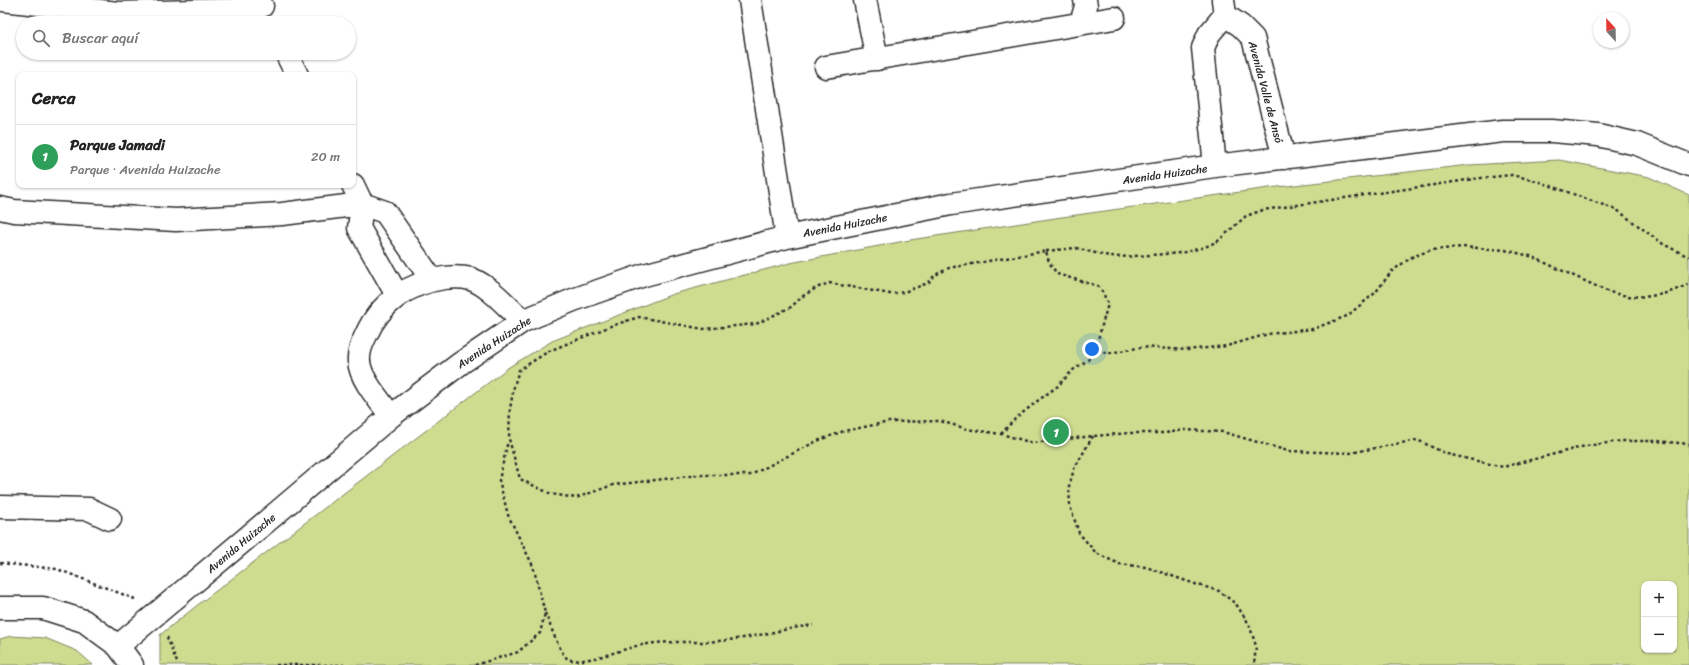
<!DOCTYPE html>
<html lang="es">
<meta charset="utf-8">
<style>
:root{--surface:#fff;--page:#f2f2f2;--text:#222;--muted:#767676;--line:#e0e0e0;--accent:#c8321e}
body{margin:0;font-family:Sriracha,sans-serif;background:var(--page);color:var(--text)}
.controls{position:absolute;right:12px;bottom:12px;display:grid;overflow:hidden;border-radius:8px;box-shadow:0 1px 3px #0004}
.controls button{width:36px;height:36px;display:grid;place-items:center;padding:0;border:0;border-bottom:1px solid var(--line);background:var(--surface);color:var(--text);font:20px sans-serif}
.compass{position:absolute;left:1593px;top:12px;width:36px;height:36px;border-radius:50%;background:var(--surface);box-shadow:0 1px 3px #0004;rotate:338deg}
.you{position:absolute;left:1092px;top:349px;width:14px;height:14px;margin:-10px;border:3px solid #fff;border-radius:50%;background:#1a73e8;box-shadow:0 0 0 6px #1a73e833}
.badge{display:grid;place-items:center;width:26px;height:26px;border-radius:50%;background:var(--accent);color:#fff;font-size:13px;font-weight:700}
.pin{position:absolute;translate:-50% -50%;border:2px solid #fff;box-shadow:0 1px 4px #0006}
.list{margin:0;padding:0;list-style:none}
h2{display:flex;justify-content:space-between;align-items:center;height:52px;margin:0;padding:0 16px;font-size:17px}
h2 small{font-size:13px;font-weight:400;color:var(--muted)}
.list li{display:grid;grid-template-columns:26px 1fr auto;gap:12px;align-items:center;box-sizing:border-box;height:64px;padding:0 16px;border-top:1px solid var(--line)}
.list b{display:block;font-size:15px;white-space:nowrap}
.list p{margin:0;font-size:13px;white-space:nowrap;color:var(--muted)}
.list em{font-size:13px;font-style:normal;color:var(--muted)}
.icon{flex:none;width:22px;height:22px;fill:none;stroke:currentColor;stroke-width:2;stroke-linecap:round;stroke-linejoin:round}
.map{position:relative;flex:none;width:1689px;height:665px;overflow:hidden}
.search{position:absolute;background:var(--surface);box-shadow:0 1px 3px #0004;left:16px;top:16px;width:340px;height:44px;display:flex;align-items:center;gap:10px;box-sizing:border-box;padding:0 14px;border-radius:22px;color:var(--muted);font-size:15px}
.panel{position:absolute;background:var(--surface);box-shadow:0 1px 3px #0004;left:16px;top:72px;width:340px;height:116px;border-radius:8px}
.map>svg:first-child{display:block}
.green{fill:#cedc90;stroke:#7c845e;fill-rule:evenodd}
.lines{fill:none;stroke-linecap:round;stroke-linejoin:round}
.minor-casing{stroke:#2b2b2b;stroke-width:25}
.path{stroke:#2b2b2b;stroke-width:2.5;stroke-dasharray:3 3;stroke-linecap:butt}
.minor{stroke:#fff;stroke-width:22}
.labels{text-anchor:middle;stroke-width:3;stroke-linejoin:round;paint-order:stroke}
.street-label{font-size:11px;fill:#2b2b2b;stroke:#fff}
</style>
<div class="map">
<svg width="1689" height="665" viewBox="0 0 1689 665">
<rect width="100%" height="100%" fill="#fff"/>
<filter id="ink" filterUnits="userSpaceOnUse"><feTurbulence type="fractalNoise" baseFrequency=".025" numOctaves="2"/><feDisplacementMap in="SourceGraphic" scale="8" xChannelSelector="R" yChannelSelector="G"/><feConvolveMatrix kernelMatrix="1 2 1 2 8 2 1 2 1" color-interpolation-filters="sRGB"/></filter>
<g filter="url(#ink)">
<path class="green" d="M1559 160 1649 177 1689 195V665H160V635L195 607 509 367 552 341 673 294 790 263 910 240 1062 217 1269 188 1469 165ZM1644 584H1674V650H1644Z
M11 636 45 638 77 651 93 665H0V639Z"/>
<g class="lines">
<g class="minor-casing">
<path id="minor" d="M3 0 118 13 234 10 262 6
M750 0 787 237
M865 0 877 59
M1225 15 1241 26 1253 38 1284 158
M1081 23 1086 6 1085 0
M286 53 297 75
M826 67 1114 18
M1215 166 1203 48 1209 34 1225 15 1223 0
M353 185 362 204 359 228 397 295
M0 208 14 211 176 220 282 214 362 204 385 212 432 280
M391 416C380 401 360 379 359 361 358 352 362 343 366 335 380 303 409 283 444 278 452 277 463 277 471 279 490 286 508 308 523 321
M0 507 89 509 110 519
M0 608H43L84 621 118 646 132 665
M118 646 273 516 391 416 461 363 523 321 573 300 644 275 787 237 951 204 1215 166 1503 131H1552L1598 135 1637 144 1689 165"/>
</g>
<path class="path" d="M1046 251 1076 248 1103 255 1120 257 1181 253 1205 247 1218 241 1246 216 1263 210 1481 178 1512 175 1540 182 1617 210 1663 244 1689 257
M1689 284C1663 297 1636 301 1607 291L1530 256 1505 250 1463 247 1431 250 1412 257 1392 271 1375 293 1347 316 1313 329 1268 334 1227 346 1186 350 1142 347 1110 353 1095 350 1108 304 1103 293 1098 286 1057 274 1049 262 1046 251 949 268 935 275 928 283 904 292 890 294 829 283 816 288 803 296 791 307 756 324 703 329 639 317 611 326 549 351 519 370 514 386 510 409 509 439 520 479 551 494 576 498 613 485 698 475H751L817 441 844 431 889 422 940 421 967 429 1001 434 1033 443 1093 436 1131 433H1165L1185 430 1223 432 1288 451 1350 453 1417 440 1447 454 1503 467 1586 446 1621 441H1657L1689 444
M1001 434 1015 419 1040 399 1058 386 1073 370 1088 360 1095 350
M1093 436 1074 469 1069 486 1070 506 1079 533 1096 553 1119 564 1146 567 1195 584 1219 591 1236 604 1249 624 1256 646 1254 665
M0 563 57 569 135 599
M545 613C550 623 559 653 568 659 581 665 618 651 633 647 661 639 689 644 717 641 750 639 781 629 813 625
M167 637 178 665
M276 665H344
M475 665 518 652 540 633 545 613 533 566 508 515 499 480 508 441"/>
<use href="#minor" class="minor"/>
</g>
</g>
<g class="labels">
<g class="street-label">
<text transform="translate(1266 92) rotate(75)" y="4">Avenida Valle de Ansó</text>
<text transform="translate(1165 174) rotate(-8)" y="4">Avenida Huizache</text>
<text transform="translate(845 225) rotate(-11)" y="4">Avenida Huizache</text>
<text transform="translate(494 342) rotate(-33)" y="4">Avenida Huizache</text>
<text transform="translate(241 543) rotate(-40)" y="4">Avenida Huizache</text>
</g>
</g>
</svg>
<div class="controls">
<button>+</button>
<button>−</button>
</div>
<svg class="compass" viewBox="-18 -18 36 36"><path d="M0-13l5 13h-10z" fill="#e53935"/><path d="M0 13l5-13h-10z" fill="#767676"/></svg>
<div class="you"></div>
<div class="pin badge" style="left:1056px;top:432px;background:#2e9e5b">1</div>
<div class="search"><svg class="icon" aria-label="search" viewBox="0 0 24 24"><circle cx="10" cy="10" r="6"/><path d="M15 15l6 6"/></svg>Buscar aquí</div>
<section class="panel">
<h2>Cerca<small></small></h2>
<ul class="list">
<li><span class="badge" style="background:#2e9e5b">1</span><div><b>Parque Jamadi</b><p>Parque · Avenida Huizache</p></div><em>20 m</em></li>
</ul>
</section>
</div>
